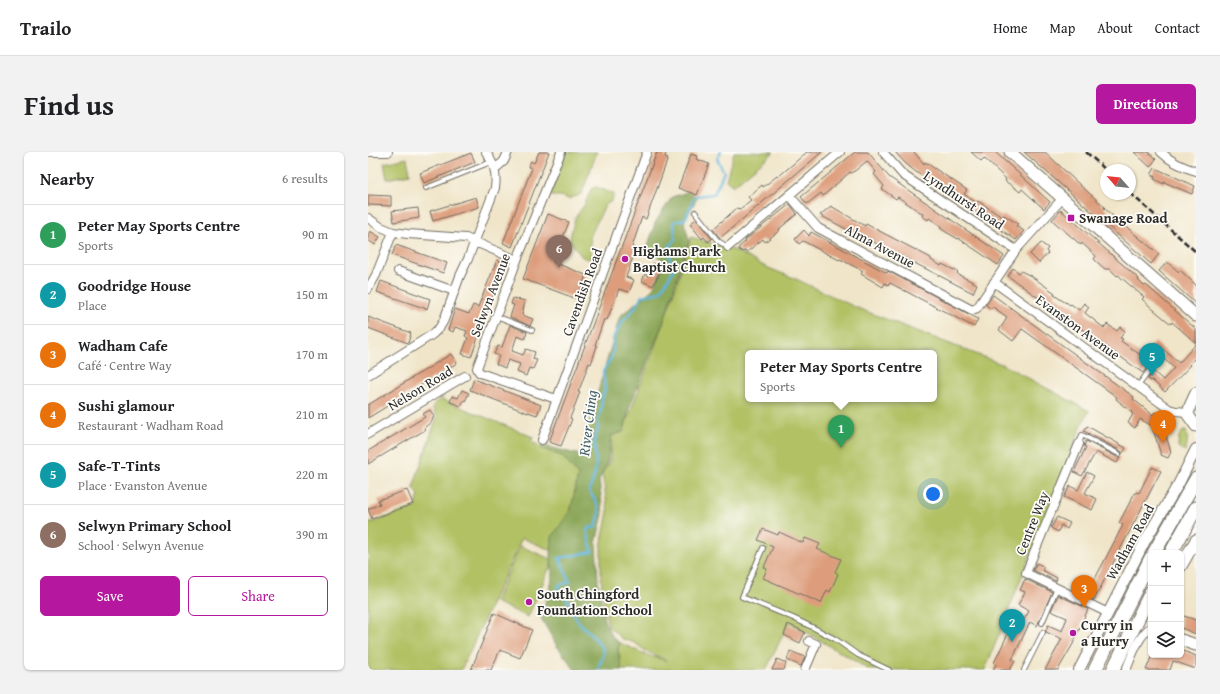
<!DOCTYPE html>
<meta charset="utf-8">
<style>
:root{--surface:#fff;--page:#f2f2f2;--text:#202124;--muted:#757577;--line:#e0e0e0;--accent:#b5179e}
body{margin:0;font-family:"Gentium Book Plus",serif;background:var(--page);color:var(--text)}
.controls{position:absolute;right:12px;bottom:12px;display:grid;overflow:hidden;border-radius:6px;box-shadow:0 1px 3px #0004}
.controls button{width:36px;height:36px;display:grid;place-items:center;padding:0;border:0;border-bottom:1px solid var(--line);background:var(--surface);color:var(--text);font:20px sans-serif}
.compass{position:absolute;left:732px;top:12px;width:36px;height:36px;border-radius:50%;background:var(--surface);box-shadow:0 1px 3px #0004;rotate:298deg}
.you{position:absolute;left:565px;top:342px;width:14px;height:14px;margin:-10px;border:3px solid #fff;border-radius:50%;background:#1a73e8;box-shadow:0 0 0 6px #1a73e833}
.badge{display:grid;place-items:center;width:26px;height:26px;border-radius:50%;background:var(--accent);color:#fff;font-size:13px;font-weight:700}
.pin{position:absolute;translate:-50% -33px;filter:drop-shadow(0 1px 2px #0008)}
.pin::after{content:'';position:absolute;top:21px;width:14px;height:12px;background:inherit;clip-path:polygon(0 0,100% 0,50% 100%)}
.popup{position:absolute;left:377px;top:198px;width:192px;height:52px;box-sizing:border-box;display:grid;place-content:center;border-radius:6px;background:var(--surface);filter:drop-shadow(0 1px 3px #0005);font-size:13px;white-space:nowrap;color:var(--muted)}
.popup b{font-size:15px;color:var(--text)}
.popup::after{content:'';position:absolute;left:50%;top:100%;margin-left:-8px;border:8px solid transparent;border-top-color:var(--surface)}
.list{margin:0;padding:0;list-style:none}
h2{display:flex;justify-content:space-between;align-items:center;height:52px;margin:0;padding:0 16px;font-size:17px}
h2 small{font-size:13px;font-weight:400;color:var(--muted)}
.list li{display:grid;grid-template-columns:26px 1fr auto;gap:12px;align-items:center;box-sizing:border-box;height:60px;padding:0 16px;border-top:1px solid var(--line)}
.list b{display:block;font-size:15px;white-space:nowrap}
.list p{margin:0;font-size:13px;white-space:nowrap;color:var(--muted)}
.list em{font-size:13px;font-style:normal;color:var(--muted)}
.actions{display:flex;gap:8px;padding:12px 16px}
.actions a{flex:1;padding:9px 0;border:1px solid var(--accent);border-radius:6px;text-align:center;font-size:14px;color:var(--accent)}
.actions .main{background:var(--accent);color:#fff}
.icon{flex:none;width:22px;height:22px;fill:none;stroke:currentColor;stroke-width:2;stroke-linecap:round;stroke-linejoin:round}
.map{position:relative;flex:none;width:828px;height:518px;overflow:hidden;border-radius:6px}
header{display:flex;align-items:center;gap:24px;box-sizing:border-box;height:56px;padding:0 20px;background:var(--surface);border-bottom:1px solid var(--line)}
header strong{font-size:19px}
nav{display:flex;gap:22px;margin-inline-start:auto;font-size:14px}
.intro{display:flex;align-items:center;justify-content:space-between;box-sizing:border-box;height:96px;padding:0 24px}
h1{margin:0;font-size:28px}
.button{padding:10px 18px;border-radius:6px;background:var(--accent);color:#fff;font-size:14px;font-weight:700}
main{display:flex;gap:24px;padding:0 24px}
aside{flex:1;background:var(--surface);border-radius:6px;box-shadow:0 1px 3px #0004}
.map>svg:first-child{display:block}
.green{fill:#b1c164;stroke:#6e7648;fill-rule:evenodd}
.forest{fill:#8ca75a;stroke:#5c6942}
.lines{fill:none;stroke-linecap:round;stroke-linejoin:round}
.stream{stroke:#60b6dc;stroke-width:2.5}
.building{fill:#dd9d7b}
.service-casing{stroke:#706c62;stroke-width:6}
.minor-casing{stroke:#706c62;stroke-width:10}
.tertiary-casing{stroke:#706c62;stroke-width:12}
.secondary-casing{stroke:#706c62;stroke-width:13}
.trunk-casing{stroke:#706c62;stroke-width:15}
.service{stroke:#fff;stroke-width:4}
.minor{stroke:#fff;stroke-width:8}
.tertiary{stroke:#fff;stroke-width:10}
.secondary{stroke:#fff;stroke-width:11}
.trunk{stroke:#fff;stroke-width:13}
.rail{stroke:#2b2b2b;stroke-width:2.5;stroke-dasharray:6 3;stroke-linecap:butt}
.poi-dot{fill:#b5179e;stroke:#fdfcf7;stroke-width:1.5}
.labels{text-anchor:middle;stroke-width:3.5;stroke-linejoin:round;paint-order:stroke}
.street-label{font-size:14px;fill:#2b2b2b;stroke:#fdfcf7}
.poi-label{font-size:14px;font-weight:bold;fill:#2b2b2b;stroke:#fdfcf7;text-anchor:start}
.water-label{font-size:15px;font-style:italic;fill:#3e5c69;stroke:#fdfcf7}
</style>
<header>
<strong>Trailo</strong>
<nav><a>Home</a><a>Map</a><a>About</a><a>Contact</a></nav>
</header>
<div class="intro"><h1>Find us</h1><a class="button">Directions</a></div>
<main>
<aside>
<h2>Nearby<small>6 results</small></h2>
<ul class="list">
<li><span class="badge" style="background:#2e9e5b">1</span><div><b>Peter May Sports Centre</b><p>Sports</p></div><em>90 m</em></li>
<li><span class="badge" style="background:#0f9aa8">2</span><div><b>Goodridge House</b><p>Place</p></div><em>150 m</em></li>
<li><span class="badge" style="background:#e8710a">3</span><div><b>Wadham Cafe</b><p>Café · Centre Way</p></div><em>170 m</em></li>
<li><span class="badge" style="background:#e8710a">4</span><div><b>Sushi glamour</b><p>Restaurant · Wadham Road</p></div><em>210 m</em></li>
<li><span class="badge" style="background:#0f9aa8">5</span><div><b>Safe-T-Tints</b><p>Place · Evanston Avenue</p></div><em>220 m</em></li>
<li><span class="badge" style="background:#8d6e63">6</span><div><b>Selwyn Primary School</b><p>School · Selwyn Avenue</p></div><em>390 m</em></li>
</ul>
<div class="actions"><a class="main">Save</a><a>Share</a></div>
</aside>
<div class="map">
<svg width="828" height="518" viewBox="0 0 828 518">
<rect width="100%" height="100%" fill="#fdfcf7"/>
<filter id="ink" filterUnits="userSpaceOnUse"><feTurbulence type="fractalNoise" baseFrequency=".025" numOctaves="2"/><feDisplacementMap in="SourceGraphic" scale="8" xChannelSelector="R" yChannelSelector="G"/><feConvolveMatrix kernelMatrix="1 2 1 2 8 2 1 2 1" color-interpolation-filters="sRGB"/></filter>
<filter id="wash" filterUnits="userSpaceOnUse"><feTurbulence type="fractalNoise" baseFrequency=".012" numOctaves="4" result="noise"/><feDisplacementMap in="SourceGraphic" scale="16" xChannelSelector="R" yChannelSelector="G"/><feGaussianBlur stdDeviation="0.9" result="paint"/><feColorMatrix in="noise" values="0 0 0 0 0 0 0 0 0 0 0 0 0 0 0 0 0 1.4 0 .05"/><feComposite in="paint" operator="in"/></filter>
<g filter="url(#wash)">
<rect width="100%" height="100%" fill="#f0e5c9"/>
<path class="green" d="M198 0H229L214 41C210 45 205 44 201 47L192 44H182Z
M366 0H406L365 34 358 28Z
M39 6 42 22 19 27 16 11Z
M228 35 246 42 244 49 237 53 222 85 224 105 220 107 214 105 202 89 203 81 207 66 217 52 223 37Z
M323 85 366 98 398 115 428 127 487 155 636 213 721 259 714 272 617 518H502L421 470 398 518H254L250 497 252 491 279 503 299 509 276 498 267 491 254 487 240 474 236 452 233 426V395L240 359 234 321 242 310 244 282 254 281 286 197 308 134ZM380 201H566V247H380Z
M73 247 165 285 163 290 193 302 212 324 190 401 154 386 93 518H0V372L47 355 51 343 45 335 69 265 65 257 66 252Z
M815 279H818C820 287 820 291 817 299L810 295 811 284Z
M152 394 185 408 160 465 127 450Z"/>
<path class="forest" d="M322 39 329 46 316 70 321 88 296 168 261 256 256 279 243 284 240 309 231 328 235 362 228 391 230 430 237 471 246 487 252 491 250 497 254 518H207L189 494 173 466 184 428 183 403 184 385 203 357 210 323 194 304 174 297V293L204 301 219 304 217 284 252 164 285 137 297 110 279 97 287 71 304 45Z"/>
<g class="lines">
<path class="stream" d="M231 518C230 509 238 506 235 498 233 490 216 477 210 469 201 457 204 449 190 438L191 433 202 430 191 406 224 400 219 378 222 375 227 376C235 358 231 354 221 339L227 322 228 310 226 290 230 277V268L233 258 234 247 237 237 235 220 244 204 246 184 255 169 266 157 274 144 292 140 305 119 300 97 307 87 306 70 317 67 327 44 346 42 356 20 349 7 353 0"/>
</g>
<g id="blocks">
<path class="building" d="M171 0H181L144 95 135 91 164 16 160 15 163 9 166 11Z
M289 0H298L297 5 300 6 278 67 274 65 264 95 268 97 258 125 266 128 261 140 251 137 239 168 236 167 227 193 229 194 223 212 221 211 213 233 210 240H212L202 266 204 267 193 294 181 290Z
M439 0H454L352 86 345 77 369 56 372 57 383 48 380 45 394 33 395 35 409 24 410 25Z
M487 0H500L521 25 636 104 630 113 590 86V87L578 80 572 76 573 74 561 66 560 68 554 64 555 62 530 45 528 47 514 37 516 34 506 22 508 20 499 9 488 18 483 21 482 20 455 44 453 41 439 52 433 45Z
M527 0H546L556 12 557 10 599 38 596 42 609 51 610 49 634 65 636 63 650 72 648 74 656 79 648 88 548 20 537 11Z
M603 0H627L682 50 676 57 654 37 652 40 642 32H641L637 29 638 27 616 6 613 9Z
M656 0H677L713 34 737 55 736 56 752 70 753 69 764 80 791 102 783 112Z
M766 0H780L788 7 782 15Z
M103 1 107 10 56 31 52 21Z
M323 2 329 4 328 7 341 12 329 43 310 36Z
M787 16 827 34 824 42 796 30V32L786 27 787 25 783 23Z
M0 43 23 44V54L0 53Z
M108 45 111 55 65 69 62 59Z
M422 52 429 62 411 77 412 78 397 90 395 87 379 100 377 98 376 100 371 98V95L378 89 377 88Z
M463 54 497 74 498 72 563 106V108L573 114 574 112 590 120 589 121 591 123 609 132 605 141 492 83 491 84 452 63Z
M50 56 51 66 26 70 24 59Z
M693 58 771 127 770 128 776 134 778 133 828 177V191L804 170 803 172 786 158 774 147 776 145 750 123 749 124 742 117H737L729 110 726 107 728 104 714 91 713 93 684 68Z
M180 62 201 70 185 110 218 123 209 147 155 127Z
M328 67 344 87 340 90 336 85 334 87 322 72Z
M436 78 441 84 443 80 519 121 520 119 610 167 606 175 522 131 520 133 517 131 515 135 493 122 495 119 472 107 471 108 435 89 431 92 427 87Z
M2 79 12 85 7 93 0 88V83Z
M673 91 680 96 678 99 680 101 671 111 662 102Z
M28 93 79 111 75 121 24 103Z
M129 108 137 112 103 205 94 202 100 186 97 184 99 179 87 175 85 180 80 178 87 157 101 162 105 153 110 155Z
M799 110 811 120 812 118 828 133V152L791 119Z
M285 111 294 115 285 134 274 129 277 122 280 124Z
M645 116 651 121 653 119 663 124 687 141 686 143 698 151V150L702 153 703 152 711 158 716 151 721 155 717 161 736 176 739 172 749 179 752 175 757 179 752 186 755 187 753 189 774 204 779 198 781 199 787 190 811 211 828 192V205L822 212 823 213 797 240 784 228 783 229 780 227 785 219 795 228 806 216 795 206 796 203 795 200H789L775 221 640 124Z
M13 129 62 147 59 157 9 140Z
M625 143 766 245 765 247 785 263 787 260 792 264 803 300 800 306 793 303 784 274 772 267 767 276 760 271 765 262 763 261 764 260 753 252V251L748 247 749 245 654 177 645 189 631 178 638 168H637L639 165 625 155 623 157 618 153Z
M145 146 157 149 154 163 165 167 162 174 142 165 146 153 143 152Z
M0 165 43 181 40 191 0 176Z
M142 173 159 180 157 187 149 184 144 199 155 203 158 197 167 200 165 207 169 208 165 217 161 216 158 224 149 220 152 212 140 208 137 216 128 212 131 204 126 202 130 194 134 195Z
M83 202 89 211 0 266V253Z
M106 227 173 253 169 263 160 260V261L102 238Z
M94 238 101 241 97 249 96 248 93 254 82 250 84 244 90 246Z
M62 258 66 264 64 269 56 276 57 278 0 312V299L57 265 55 262Z
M719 274 758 296 754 302 753 299 716 279Z
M718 289 749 305H752L749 311 728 300 714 324 706 320 718 295 716 294Z
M784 315 793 319 726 448 718 444 755 373 751 371 765 344 768 340 771 341Z
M719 320 726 324 717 341 729 347 724 358 696 345 702 334 710 338Z
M39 338 45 352 4 367 0 357 12 352 10 348Z
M689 365 702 371 699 377 693 373 690 380 683 376Z
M395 377 410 383 411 380 435 391 437 386 452 392 449 397 473 407 467 420 470 422 462 440 459 438 453 451 395 426 399 417 396 415 405 395 390 388Z
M669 411 676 415 674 418 689 426 688 429 665 418Z
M657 427 684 440 669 474 662 470 644 508 647 509 642 518H625L628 512 626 511 646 469 653 473 661 459 650 453 657 440 652 438Z
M690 443 720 457 705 492 690 518H677L694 487 678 480V478L680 473 694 479 699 466 683 459Z
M126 461 164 478 152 506 132 498 123 518H103Z
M813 463 828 468V482L813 476Z
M420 472 437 480 432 491 416 483Z
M813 498 828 504V517L805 509 802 518H778L784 503H813Z
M422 499 437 505 433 514 419 508Z
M409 507 418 511 416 518H404Z"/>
</g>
</g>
<g filter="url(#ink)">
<use href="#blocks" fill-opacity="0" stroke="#706c62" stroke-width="1"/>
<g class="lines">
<g class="service-casing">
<path id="service" d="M58 36 123 10
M327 60 350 89 360 95
M128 164 164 178
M770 234 793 203
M711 292 714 283 751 302
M395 396 374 445 425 466 446 476 467 487 490 503 521 518
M674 471 689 436
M656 518 675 480"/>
</g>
<g class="minor-casing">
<path id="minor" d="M0 0H20
M515 0 535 23 648 98
M793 0C803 10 814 15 828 19
M127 17 136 9 140 0
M421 43 450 76 604 158 609 156 648 98 694 47
M0 66 13 75 25 80 40 82 98 86 149 108
M360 95 472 0
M30 119 86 139
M626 130 801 257 808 259 820 260
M0 137 8 123 25 80
M0 223 65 182 72 175 76 168 92 124 100 107 127 36C129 21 126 12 118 0
M188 247 115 222 111 220 109 216 149 108 193 0
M0 282 97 224
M174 288 279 0
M711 292 658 421 740 461
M437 518 448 492 441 489
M758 518C764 504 770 484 783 475"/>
</g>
<g class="tertiary-casing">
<path id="tertiary" d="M711 518 777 389 811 331 828 297"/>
</g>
<g class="secondary-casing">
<path id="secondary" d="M642 0 828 164
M828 241 822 254 820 263 828 274
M813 414 828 388
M813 488 828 493"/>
</g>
<g class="trunk-casing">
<path id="trunk" d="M786 401 828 327
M803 401 828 356
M727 518 783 406
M745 518 783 440"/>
</g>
<use href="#service" class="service"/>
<use href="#minor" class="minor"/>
<use href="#tertiary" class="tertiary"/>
<use href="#secondary" class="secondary"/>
<use href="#trunk" class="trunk"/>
<path class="rail" d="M718 0 738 18
M762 41 828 100"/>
</g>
</g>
<g class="poi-dot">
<rect x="699" y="62" width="8" height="8" rx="2"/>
<circle cx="257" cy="107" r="4"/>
<circle cx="161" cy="450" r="4"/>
<circle cx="705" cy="481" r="4"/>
</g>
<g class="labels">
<g class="street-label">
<text transform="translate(596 48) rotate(34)" y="5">Lyndhurst Road</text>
<text transform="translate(512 94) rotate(28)" y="5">Alma Avenue</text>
<text transform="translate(214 140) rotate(-70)" y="5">Cavendish Road</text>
<text transform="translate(122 143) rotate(-69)" y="5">Selwyn Avenue</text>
<text transform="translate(710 175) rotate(36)" y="5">Evanston Avenue</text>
<text transform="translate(52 236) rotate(-31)" y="5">Nelson Road</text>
<text transform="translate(664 371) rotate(-68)" y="5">Centre Way</text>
<text transform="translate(762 390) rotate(-61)" y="5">Wadham Road</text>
</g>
<g class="poi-label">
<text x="711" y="71">Swanage Road</text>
<text x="265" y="104">Highams Park<tspan x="265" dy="16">Baptist Church</tspan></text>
<text x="169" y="447">South Chingford<tspan x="169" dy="16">Foundation School</tspan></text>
<text x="713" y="478">Curry in<tspan x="713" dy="16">a Hurry</tspan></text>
</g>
<g class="water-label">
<text transform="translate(220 271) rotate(-83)" y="5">River Ching</text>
</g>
</g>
</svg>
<div class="controls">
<button>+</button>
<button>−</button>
<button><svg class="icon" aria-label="layers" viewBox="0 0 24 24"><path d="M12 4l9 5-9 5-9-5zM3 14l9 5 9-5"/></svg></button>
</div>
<svg class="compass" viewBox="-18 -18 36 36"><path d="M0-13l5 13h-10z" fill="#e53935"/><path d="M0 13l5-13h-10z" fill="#757577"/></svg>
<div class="you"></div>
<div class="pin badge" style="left:473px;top:296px;background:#2e9e5b">1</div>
<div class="popup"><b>Peter May Sports Centre</b>Sports</div>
<div class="pin badge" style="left:644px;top:490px;background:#0f9aa8">2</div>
<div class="pin badge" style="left:716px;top:456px;background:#e8710a">3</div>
<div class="pin badge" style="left:795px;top:291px;background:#e8710a">4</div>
<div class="pin badge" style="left:784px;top:224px;background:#0f9aa8">5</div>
<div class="pin badge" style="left:191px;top:116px;background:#8d6e63">6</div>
</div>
</main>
